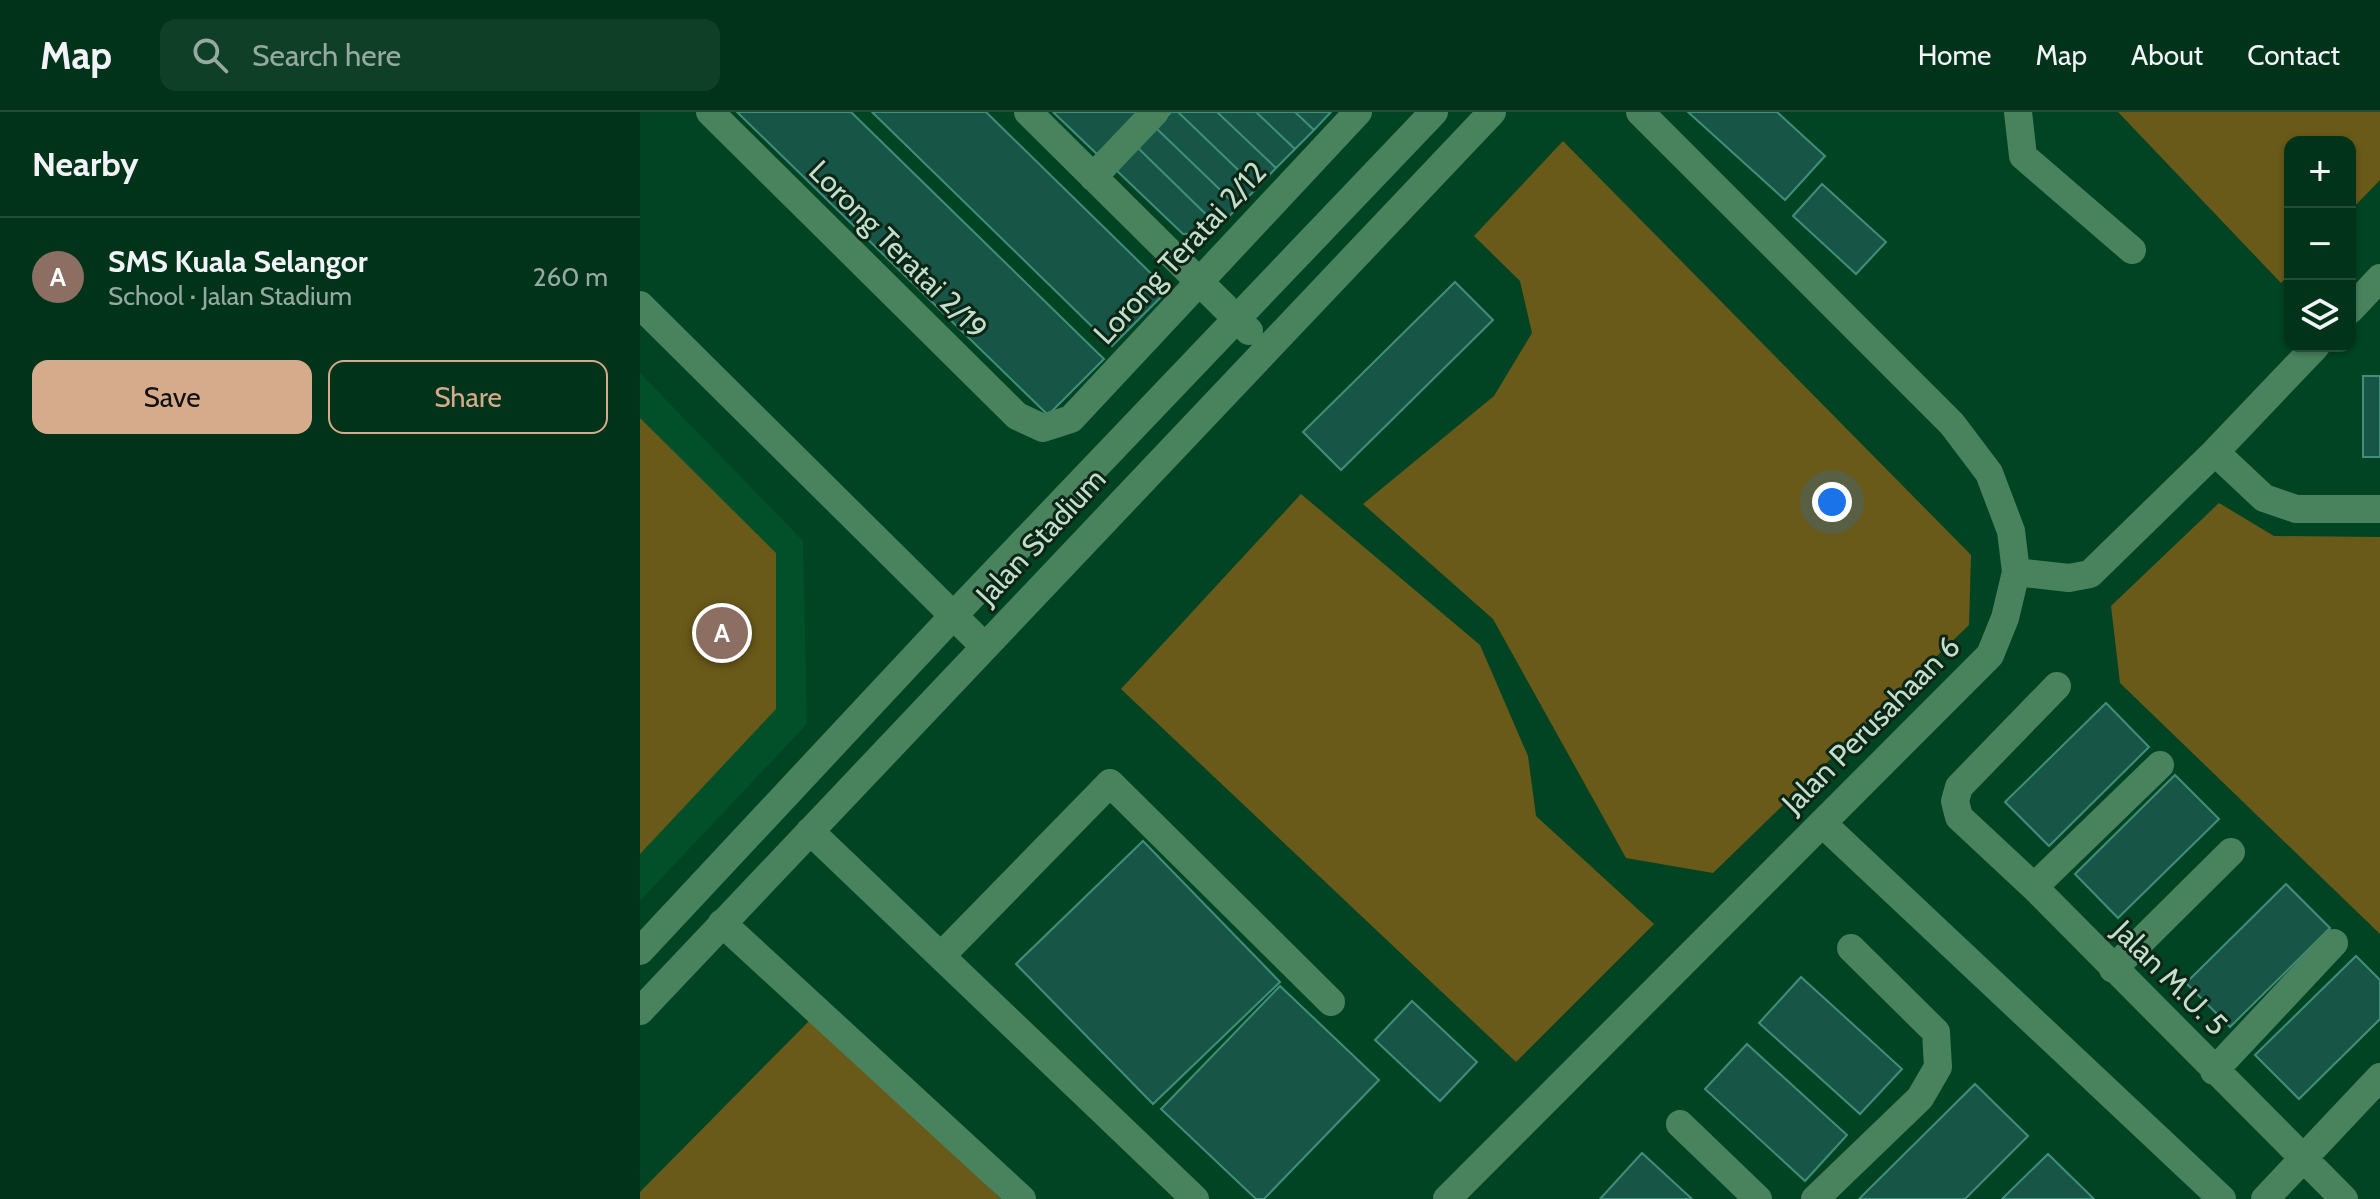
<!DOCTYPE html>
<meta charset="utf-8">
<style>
:root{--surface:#01331a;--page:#0f3f27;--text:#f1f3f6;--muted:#96aaa2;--line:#234e39;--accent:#d6ab8b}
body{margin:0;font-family:Cabin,sans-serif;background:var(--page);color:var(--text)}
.controls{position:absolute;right:24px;top:24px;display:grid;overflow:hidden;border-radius:16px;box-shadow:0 2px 6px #0004}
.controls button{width:72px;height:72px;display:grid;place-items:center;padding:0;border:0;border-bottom:2px solid var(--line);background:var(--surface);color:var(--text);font:40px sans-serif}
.you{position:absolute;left:1192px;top:390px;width:28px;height:28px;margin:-20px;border:6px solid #fff;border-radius:50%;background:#1a73e8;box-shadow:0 0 0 12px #1a73e833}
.badge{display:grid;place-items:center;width:52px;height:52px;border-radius:50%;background:var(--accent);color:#fff;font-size:26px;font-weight:700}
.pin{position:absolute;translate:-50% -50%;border:4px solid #fff;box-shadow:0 2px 8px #0006}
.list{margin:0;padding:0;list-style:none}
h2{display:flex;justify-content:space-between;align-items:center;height:104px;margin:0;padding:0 32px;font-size:34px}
h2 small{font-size:26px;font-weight:400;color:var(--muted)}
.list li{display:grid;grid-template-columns:52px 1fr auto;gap:24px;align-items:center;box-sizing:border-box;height:120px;padding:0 32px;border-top:2px solid var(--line)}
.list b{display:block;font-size:30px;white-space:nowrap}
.list p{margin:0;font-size:26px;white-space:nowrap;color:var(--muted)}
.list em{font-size:26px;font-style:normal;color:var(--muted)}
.actions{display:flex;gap:16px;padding:24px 32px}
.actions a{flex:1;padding:18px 0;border:2px solid var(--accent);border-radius:16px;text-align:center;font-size:28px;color:var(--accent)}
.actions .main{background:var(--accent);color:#111}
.icon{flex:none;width:44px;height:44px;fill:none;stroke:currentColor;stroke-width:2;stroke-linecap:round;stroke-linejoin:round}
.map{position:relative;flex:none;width:1740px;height:1087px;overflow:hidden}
header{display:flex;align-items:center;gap:48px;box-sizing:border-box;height:112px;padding:0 40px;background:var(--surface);border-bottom:2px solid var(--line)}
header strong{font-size:38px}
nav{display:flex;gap:44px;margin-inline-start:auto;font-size:28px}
.search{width:560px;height:72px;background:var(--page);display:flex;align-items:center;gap:20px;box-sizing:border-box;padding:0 28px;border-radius:16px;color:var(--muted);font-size:30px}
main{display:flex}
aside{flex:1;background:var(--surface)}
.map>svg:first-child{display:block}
.built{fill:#01502a}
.green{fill:#6a5a19}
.building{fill:#175647;stroke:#408f7b;stroke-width:2}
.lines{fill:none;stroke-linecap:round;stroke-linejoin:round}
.minor{stroke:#49835e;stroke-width:28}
.labels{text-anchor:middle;stroke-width:6;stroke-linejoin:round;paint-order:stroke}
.street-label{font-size:30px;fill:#c1dfca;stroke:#0d2516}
</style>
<header>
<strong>Map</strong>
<div class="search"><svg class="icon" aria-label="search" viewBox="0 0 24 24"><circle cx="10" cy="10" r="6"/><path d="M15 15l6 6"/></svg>Search here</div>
<nav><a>Home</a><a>Map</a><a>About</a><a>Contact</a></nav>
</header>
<main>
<aside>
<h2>Nearby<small></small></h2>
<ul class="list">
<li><span class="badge" style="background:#8d6e63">A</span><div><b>SMS Kuala Selangor</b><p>School · Jalan Stadium</p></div><em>260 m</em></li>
</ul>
<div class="actions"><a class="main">Save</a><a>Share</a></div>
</aside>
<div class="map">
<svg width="1740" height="1087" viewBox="0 0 1740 1087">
<rect width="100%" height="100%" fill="#014423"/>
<path class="built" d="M0 261 163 429 167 612 0 789Z"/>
<path class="green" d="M1478 0H1740V68L1710 99V30H1650V162L1641 171Z
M923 29 1331 443 1329 513 1073 761 986 746 853 507 723 392 854 284 892 221 880 169 834 124Z
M0 306 136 441V597L0 742Z
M661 382 840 533 888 644 896 704 1014 812 876 950 481 577Z
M1579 391 1634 424 1740 425V822L1480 571 1471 494Z
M174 904 361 1087H0V1080Z"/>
<path class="building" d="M97 0H211L464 247 408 303Z
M232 0H346L528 178 472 234Z
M413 0H502L459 44Z
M531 0H538L617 76 598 95 516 16Z
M538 0H577L636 56 617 76Z
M577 0H616L655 37 636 56Z
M616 0H655L674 18 655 37Z
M655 0H691L674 18Z
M1048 0H1137L1185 44 1145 88Z
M516 16 598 95 579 115 497 35Z
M497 35 579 115 574 120 543 122 475 57Z
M1182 72 1246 130 1216 162 1153 104Z
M815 170 853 208 701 358 663 320Z
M1723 264H1740V345H1723Z
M1466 591 1509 635 1409 734 1365 690Z
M1535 663 1579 707 1478 806 1435 762Z
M503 729 640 870 513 992 376 852Z
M1646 772 1690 816 1590 915 1546 871Z
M1716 844 1740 868V907L1659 987 1615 943Z
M1161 865 1262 957 1220 1002 1119 911Z
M640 874 739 968 624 1087H616L521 997Z
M772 889 837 950 800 989 735 928Z
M1107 932 1207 1023 1165 1069 1065 977Z
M1335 972 1388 1024 1325 1087H1219Z
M1002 1041 1052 1087H960Z
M1408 1042 1454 1087H1362Z"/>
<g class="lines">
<path class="minor" d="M70 0 377 304 403 316 431 307 718 0
M388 0 609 219
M1378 0 1383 44 1492 138
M453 65 515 0
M0 193 344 534
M1710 198 1740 166
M1575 340 1624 386 1656 397H1740
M1376 460 1429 466 1450 462 1575 340 1676 234
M1417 574 1319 675 1315 689 1319 705 1394 775 1704 1087
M1182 711 1582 1087
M170 719 555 1087
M1394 775 1520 653
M82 811 382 1087
M0 839 313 504 794 0
M301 844 470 671 691 890
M1473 857 1591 740
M0 899 852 0
M1574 959 1694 831
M1040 1012 1118 1087
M807 1087 1350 543 1365 506 1376 460 1371 419 1349 361 1312 312 1000 0
M1175 1087 1280 986 1298 955 1296 920 1211 836
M1625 1087 1740 965"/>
</g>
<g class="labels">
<g class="street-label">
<text transform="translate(258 138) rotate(45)" y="10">Lorong Teratai 2/19</text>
<text transform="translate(540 141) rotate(-47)" y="10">Lorong Teratai 2/12</text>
<text transform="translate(401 425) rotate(-47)" y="10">Jalan Stadium</text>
<text transform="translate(1231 613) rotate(-45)" y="10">Jalan Perusahaan 6</text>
<text transform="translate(1530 866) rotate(45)" y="10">Jalan M.U. 5</text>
</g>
</g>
</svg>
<div class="controls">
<button>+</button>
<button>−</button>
<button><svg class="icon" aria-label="layers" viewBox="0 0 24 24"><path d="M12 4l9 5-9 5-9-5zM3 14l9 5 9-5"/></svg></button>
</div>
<div class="you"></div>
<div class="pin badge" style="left:82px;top:521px;background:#8d6e63">A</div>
</div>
</main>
